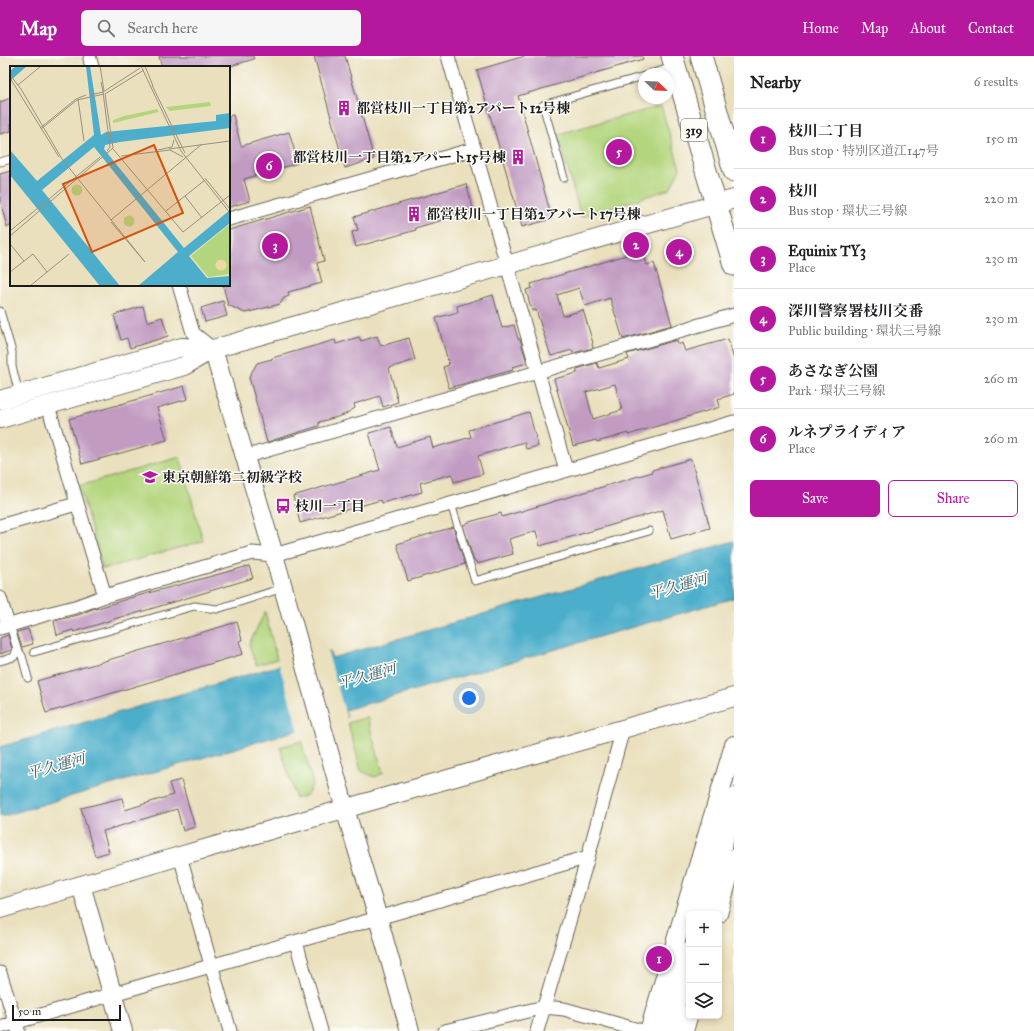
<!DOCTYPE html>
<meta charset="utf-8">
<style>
:root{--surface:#fff;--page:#f6f6f6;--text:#202124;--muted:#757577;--line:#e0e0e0;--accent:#b5179e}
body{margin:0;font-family:"IM FELL Great Primer","Noto Serif JP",serif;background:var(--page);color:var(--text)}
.controls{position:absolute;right:12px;bottom:12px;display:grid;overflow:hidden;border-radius:6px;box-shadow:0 2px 6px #0003}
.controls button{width:36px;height:36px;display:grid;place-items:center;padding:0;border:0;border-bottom:1px solid var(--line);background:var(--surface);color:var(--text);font:20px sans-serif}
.compass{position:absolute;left:638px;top:12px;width:36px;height:36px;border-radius:50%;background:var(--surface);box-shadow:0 2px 6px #0003;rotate:113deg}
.scale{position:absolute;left:12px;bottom:10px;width:109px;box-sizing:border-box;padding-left:4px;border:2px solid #1c1c1c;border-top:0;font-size:11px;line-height:14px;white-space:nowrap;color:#1c1c1c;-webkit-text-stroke:3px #fdfcf7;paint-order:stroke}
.you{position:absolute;left:469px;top:642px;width:14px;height:14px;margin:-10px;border:3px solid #fff;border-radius:50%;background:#1a73e8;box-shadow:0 0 0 6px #1a73e833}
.badge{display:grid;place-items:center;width:26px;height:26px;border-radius:50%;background:var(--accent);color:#fff;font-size:13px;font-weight:700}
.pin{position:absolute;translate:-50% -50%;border:2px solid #fff;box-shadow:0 1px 4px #0006}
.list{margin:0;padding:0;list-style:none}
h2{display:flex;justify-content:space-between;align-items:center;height:52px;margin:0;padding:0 16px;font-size:17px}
h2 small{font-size:13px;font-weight:400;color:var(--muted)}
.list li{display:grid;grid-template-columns:26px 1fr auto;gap:12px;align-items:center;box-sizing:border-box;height:60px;padding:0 16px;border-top:1px solid var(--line)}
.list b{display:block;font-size:15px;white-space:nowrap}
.list p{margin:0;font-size:13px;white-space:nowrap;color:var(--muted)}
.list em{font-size:13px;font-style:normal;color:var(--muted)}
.actions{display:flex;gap:8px;padding:12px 16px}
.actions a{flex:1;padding:9px 0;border:1px solid var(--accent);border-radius:6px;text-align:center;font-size:14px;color:var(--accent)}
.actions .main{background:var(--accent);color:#fff}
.icon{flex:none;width:22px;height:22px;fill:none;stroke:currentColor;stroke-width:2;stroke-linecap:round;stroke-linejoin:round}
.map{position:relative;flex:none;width:734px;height:975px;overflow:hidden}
header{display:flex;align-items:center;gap:24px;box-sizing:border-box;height:56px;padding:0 20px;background:var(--accent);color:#fff}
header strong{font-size:19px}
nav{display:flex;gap:22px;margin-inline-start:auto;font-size:14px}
.search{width:280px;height:36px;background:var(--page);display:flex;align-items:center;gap:10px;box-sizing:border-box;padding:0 14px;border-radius:6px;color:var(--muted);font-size:15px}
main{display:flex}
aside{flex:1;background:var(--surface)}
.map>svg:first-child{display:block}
.green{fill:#b3d57d;stroke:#68784c}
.water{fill:#4caecb;stroke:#346574}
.pier{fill:#eae0bd}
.building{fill:#c19bc2;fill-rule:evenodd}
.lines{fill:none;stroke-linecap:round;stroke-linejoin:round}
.lane-casing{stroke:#646154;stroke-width:9}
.street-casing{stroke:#646154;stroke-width:15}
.secondary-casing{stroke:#646154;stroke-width:20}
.primary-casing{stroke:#646154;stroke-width:23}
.highway-casing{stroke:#646154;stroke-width:24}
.lane{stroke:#fff;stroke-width:7}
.street{stroke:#fff;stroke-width:13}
.secondary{stroke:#fff;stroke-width:18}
.primary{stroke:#fff;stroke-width:21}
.highway{stroke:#fff;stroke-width:22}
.labels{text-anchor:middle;stroke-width:3;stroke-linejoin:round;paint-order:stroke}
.shield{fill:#fdfcf7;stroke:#605f5e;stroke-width:1}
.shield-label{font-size:13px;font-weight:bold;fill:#1c1c1c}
.poi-label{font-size:14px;font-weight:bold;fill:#1c1c1c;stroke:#fdfcf7;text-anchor:start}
.water-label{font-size:15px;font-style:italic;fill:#325e6b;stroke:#fdfcf7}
.inset-road{fill:none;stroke:#98927d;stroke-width:1}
.view{fill:#d4530e;fill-opacity:0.15;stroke:#d4530e;stroke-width:2}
.inset-edge{fill:none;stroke:#1c1c1c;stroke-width:2}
</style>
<header>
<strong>Map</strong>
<div class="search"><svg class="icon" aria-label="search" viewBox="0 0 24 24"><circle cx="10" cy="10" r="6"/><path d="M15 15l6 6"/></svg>Search here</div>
<nav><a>Home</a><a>Map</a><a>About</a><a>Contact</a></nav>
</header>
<main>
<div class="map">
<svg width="734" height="975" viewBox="0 0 734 975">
<rect width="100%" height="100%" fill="#fdfcf7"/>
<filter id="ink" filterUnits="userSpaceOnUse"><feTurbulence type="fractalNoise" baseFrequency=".025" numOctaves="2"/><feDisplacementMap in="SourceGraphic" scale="8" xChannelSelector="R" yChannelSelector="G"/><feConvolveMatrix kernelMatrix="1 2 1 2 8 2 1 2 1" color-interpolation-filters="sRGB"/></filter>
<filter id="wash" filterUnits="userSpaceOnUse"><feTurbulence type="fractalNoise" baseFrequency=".012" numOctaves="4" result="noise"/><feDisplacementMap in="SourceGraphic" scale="16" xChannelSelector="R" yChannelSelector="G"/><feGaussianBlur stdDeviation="0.9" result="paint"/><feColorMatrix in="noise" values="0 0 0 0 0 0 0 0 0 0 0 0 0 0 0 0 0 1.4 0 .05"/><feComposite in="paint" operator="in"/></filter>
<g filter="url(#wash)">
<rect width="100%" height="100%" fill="#eae0bd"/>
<path class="green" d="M661 50 680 113 670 133 581 161 558 78Z
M180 401 203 485 103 513 79 430Z
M265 556 277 603 256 609 249 588Z
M367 661 383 717 375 721 361 715 348 667Z
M301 685 313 727 307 739 296 743 280 691Z"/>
<path class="water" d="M734 485V542L345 654 347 662 298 674 0 761V691L329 595 332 602Z"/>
<path class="pier" d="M327 594 347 664 299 676 279 608Z"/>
<g id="blocks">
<path class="building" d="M159 0H253L254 3 227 11H162Z
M314 0H345L374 103 345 112Z
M525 0H642L643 3 518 40 552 163 522 171 477 14Z
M11 42V75L0 78V46Z
M233 59 241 90 289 76 298 107 244 123 250 145 229 151V60Z
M11 115V170L7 171 0 144V118Z
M466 128 474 155 415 172 416 174 356 191 352 176 358 174 354 161Z
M310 150 324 205 317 207 322 227 288 236 289 240 284 242 280 248 245 257 228 249 223 229H229V174Z
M643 194 647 209 654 207 672 269 623 283 610 242 585 250 579 232 557 239 563 260 583 254 593 287 592 288 593 292 573 297 572 294 551 300 536 254 532 255 526 234 532 232 531 228Z
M493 239 502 272 514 269 518 283H520L527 307 512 311 513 314 449 332 443 311 449 309 436 262 458 256 457 250Z
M223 245 227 260 205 266 201 252Z
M143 250 147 266 162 261 168 280 130 292 127 282 121 284 114 259Z
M377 280 381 290 409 282 415 304 389 312 398 346 383 351 380 340 354 348 355 352 344 359 319 366V370L267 386 249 321 257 307 272 303V302L335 284 336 288 359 281 361 285Z
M728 283 734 304V338L718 343 720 351 628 379V377L597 386 596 384 573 390 554 323 577 317V313L597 307 599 312 629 303 627 298 677 284 678 289 682 287 685 295ZM615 328 622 354 593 363 586 336Z
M184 330 188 343 157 352 167 384 82 408 69 363Z
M529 356 538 390 526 393 524 386 478 400 483 418 454 426 452 418 420 427 422 436 382 447 381 444 300 467 293 440 380 414 369 377 391 371 397 391 430 381 433 392 471 381 469 374Z
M691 403 710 472 671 483 663 454 540 490 536 475 509 483 513 498 477 508 476 505H474L463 469 466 468V467L501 457 502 461 652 416V414Z
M453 471 465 508 408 525 397 488Z
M249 510 253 522 147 554 124 561V560L74 576 73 574 57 579 54 565 78 559 95 552V553L130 542Z
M237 566 242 584 239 585 243 598 46 657 37 625Z
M28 573 33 588 22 591 17 576Z
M8 579 12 593 11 594 0 598V582Z
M181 724 195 771 183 775 177 753 103 775 109 796 95 800 81 752 122 742 125 754 173 739 169 727Z"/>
</g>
</g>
<g filter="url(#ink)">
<use href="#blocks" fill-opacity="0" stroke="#646154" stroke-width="1"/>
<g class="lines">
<g class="lane-casing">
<path id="lane" d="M650 18 673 11
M0 106 11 103
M564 122 543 49 644 20
M0 255 12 296V310L19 338
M451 448 475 525 649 475
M10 569 17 593 22 600 28 622
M34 596 194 550 217 553 283 532
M0 605 14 601 17 593"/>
</g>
<g class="street-casing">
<path id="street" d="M448 0 507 209 538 316 566 414
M90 3 92 11
M229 163 474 93
M179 229 193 277 213 293
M48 350 105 540
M244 401 734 259
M0 470 76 448
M0 542 8 569
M0 572 47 558 75 551 105 540 252 497 274 499 734 366
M180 800 230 975
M296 886 321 975
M0 917 18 974
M0 971 113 938 378 862 588 801
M445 975 544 951 564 953 642 975
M537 975 588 801 623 673"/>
</g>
<g class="secondary-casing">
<path id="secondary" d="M213 293 274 499 345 753 378 862 410 975
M0 344 182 291 213 293
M0 363 184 310 213 293 507 209 734 143
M81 829 123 975
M0 853 180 800 734 641
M718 858 734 802
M649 975 734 689
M684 975 689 958"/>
</g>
<g class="primary-casing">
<path id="primary" d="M672 0 734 209
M701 0 734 115"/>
</g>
<g class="highway-casing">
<path id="highway" d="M700 858 734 743
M666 975 689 897"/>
</g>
<use href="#lane" class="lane"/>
<use href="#street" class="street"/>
<use href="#secondary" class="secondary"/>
<use href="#primary" class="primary"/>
<use href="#highway" class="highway"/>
</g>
</g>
<defs>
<g id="building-bare" transform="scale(1.2)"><path d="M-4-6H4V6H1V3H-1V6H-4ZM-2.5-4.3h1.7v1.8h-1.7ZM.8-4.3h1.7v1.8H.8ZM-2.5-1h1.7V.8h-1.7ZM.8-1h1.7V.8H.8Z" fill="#b5179e" stroke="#fdfcf7" stroke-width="2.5" paint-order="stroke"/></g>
<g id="school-bare" transform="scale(1.2)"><path d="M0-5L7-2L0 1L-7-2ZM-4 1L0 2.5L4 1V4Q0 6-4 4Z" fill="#b5179e" stroke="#fdfcf7" stroke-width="2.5" paint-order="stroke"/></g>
<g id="bus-bare" transform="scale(1.2)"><path d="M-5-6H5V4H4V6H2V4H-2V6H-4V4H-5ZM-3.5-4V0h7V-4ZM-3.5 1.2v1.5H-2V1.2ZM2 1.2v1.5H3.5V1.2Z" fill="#b5179e" stroke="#fdfcf7" stroke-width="2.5" paint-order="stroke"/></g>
</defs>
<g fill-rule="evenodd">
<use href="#building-bare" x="344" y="52"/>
<use href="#building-bare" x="518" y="101"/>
<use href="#building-bare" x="414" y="158"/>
<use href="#school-bare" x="150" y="421"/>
<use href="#bus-bare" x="283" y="450"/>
</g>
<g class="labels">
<rect class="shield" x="681" y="63" width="26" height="22" rx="3"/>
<g class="shield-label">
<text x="694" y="79">319</text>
</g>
<g class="poi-label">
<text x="356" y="57">都営枝川一丁目第2アパート12号棟</text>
<text x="506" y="106" text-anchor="end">都営枝川一丁目第2アパート15号棟</text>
<text x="426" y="163">都営枝川一丁目第2アパート17号棟</text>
<text x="162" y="426">東京朝鮮第二初級学校</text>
<text x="295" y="455">枝川一丁目</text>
</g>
<g class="water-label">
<text transform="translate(678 530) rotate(-16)" y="5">平久運河</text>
<text transform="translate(367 620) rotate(-16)" y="5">平久運河</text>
<text transform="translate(56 710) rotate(-16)" y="5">平久運河</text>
</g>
</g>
<g transform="translate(10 10)">
<rect width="220" height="220" fill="#eae0bd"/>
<path d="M200 36 201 40 160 45 156 41ZM147 43 149 46 103 57V54L114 50ZM61.5 124a5.5 5.5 0 1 1 11 0a5.5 5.5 0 1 1-11 0ZM113.5 155a5.5 5.5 0 1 1 11 0a5.5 5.5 0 1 1-11 0ZM220 158V208L198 211 181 190Z" fill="#b3d57d"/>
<path d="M205.5 199a5.5 5.5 0 1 1 11 0a5.5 5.5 0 1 1-11 0Z" fill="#eeda9e"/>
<path d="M6 0H17L0 15V5ZM76 0H80L91 69 96 66 206 55V49L220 47V62L110 76 95 79 94 83 174 182 220 144V157L179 190 197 212 220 210V220H128L168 186 84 81 32 124 110 220H90L0 109V84L27 115 84 69Z" fill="#4caecb"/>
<path class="inset-road" d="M90 0 94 25M131 0 171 85 220 147M135 0 143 20M0 9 11 23 52 93 135 196M0 12 49 91M8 19 31 0M142 19 175 87M80 29 93 26 91 16M68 33 74 75M30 62 66 33 76 29M31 63 67 34 94 28M103 83 173 166 220 129M159 83 220 75M148 84 162 81 164 74M97 85 100 81 93 26 130 2M111 90 160 84 173 91M195 112 220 143M175 130 192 152M156 145 195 114M101 154 192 78M101 156 135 196M0 165 90 91M0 170 103 82 95 28 134 4M0 178 14 195M0 206 23 188 37 206M20 220 59 188"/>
<path class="view" d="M144 79 173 147 82 186 53 118Z"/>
<rect width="220" height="220" class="inset-edge"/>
</g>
</svg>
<div class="controls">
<button>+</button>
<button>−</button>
<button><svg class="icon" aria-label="layers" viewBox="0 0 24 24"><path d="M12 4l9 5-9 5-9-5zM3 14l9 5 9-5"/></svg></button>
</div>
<svg class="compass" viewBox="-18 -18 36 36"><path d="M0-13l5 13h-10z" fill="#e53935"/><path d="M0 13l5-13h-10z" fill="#757577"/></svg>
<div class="scale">50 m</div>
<div class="you"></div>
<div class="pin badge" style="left:659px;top:903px">1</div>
<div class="pin badge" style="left:636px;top:189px">2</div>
<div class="pin badge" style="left:275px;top:190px">3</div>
<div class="pin badge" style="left:679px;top:196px">4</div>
<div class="pin badge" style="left:619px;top:96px">5</div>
<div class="pin badge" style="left:269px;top:110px">6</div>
</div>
<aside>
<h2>Nearby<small>6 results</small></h2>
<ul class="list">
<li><span class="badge">1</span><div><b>枝川二丁目</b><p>Bus stop · 特別区道江147号</p></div><em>150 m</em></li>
<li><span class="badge">2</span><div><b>枝川</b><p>Bus stop · 環状三号線</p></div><em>220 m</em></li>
<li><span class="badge">3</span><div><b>Equinix TY3</b><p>Place</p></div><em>230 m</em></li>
<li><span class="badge">4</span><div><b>深川警察署枝川交番</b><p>Public building · 環状三号線</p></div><em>230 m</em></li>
<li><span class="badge">5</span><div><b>あさなぎ公園</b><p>Park · 環状三号線</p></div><em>260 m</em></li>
<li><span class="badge">6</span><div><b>ルネプライディア</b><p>Place</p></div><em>260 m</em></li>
</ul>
<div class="actions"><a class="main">Save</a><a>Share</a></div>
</aside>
</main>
